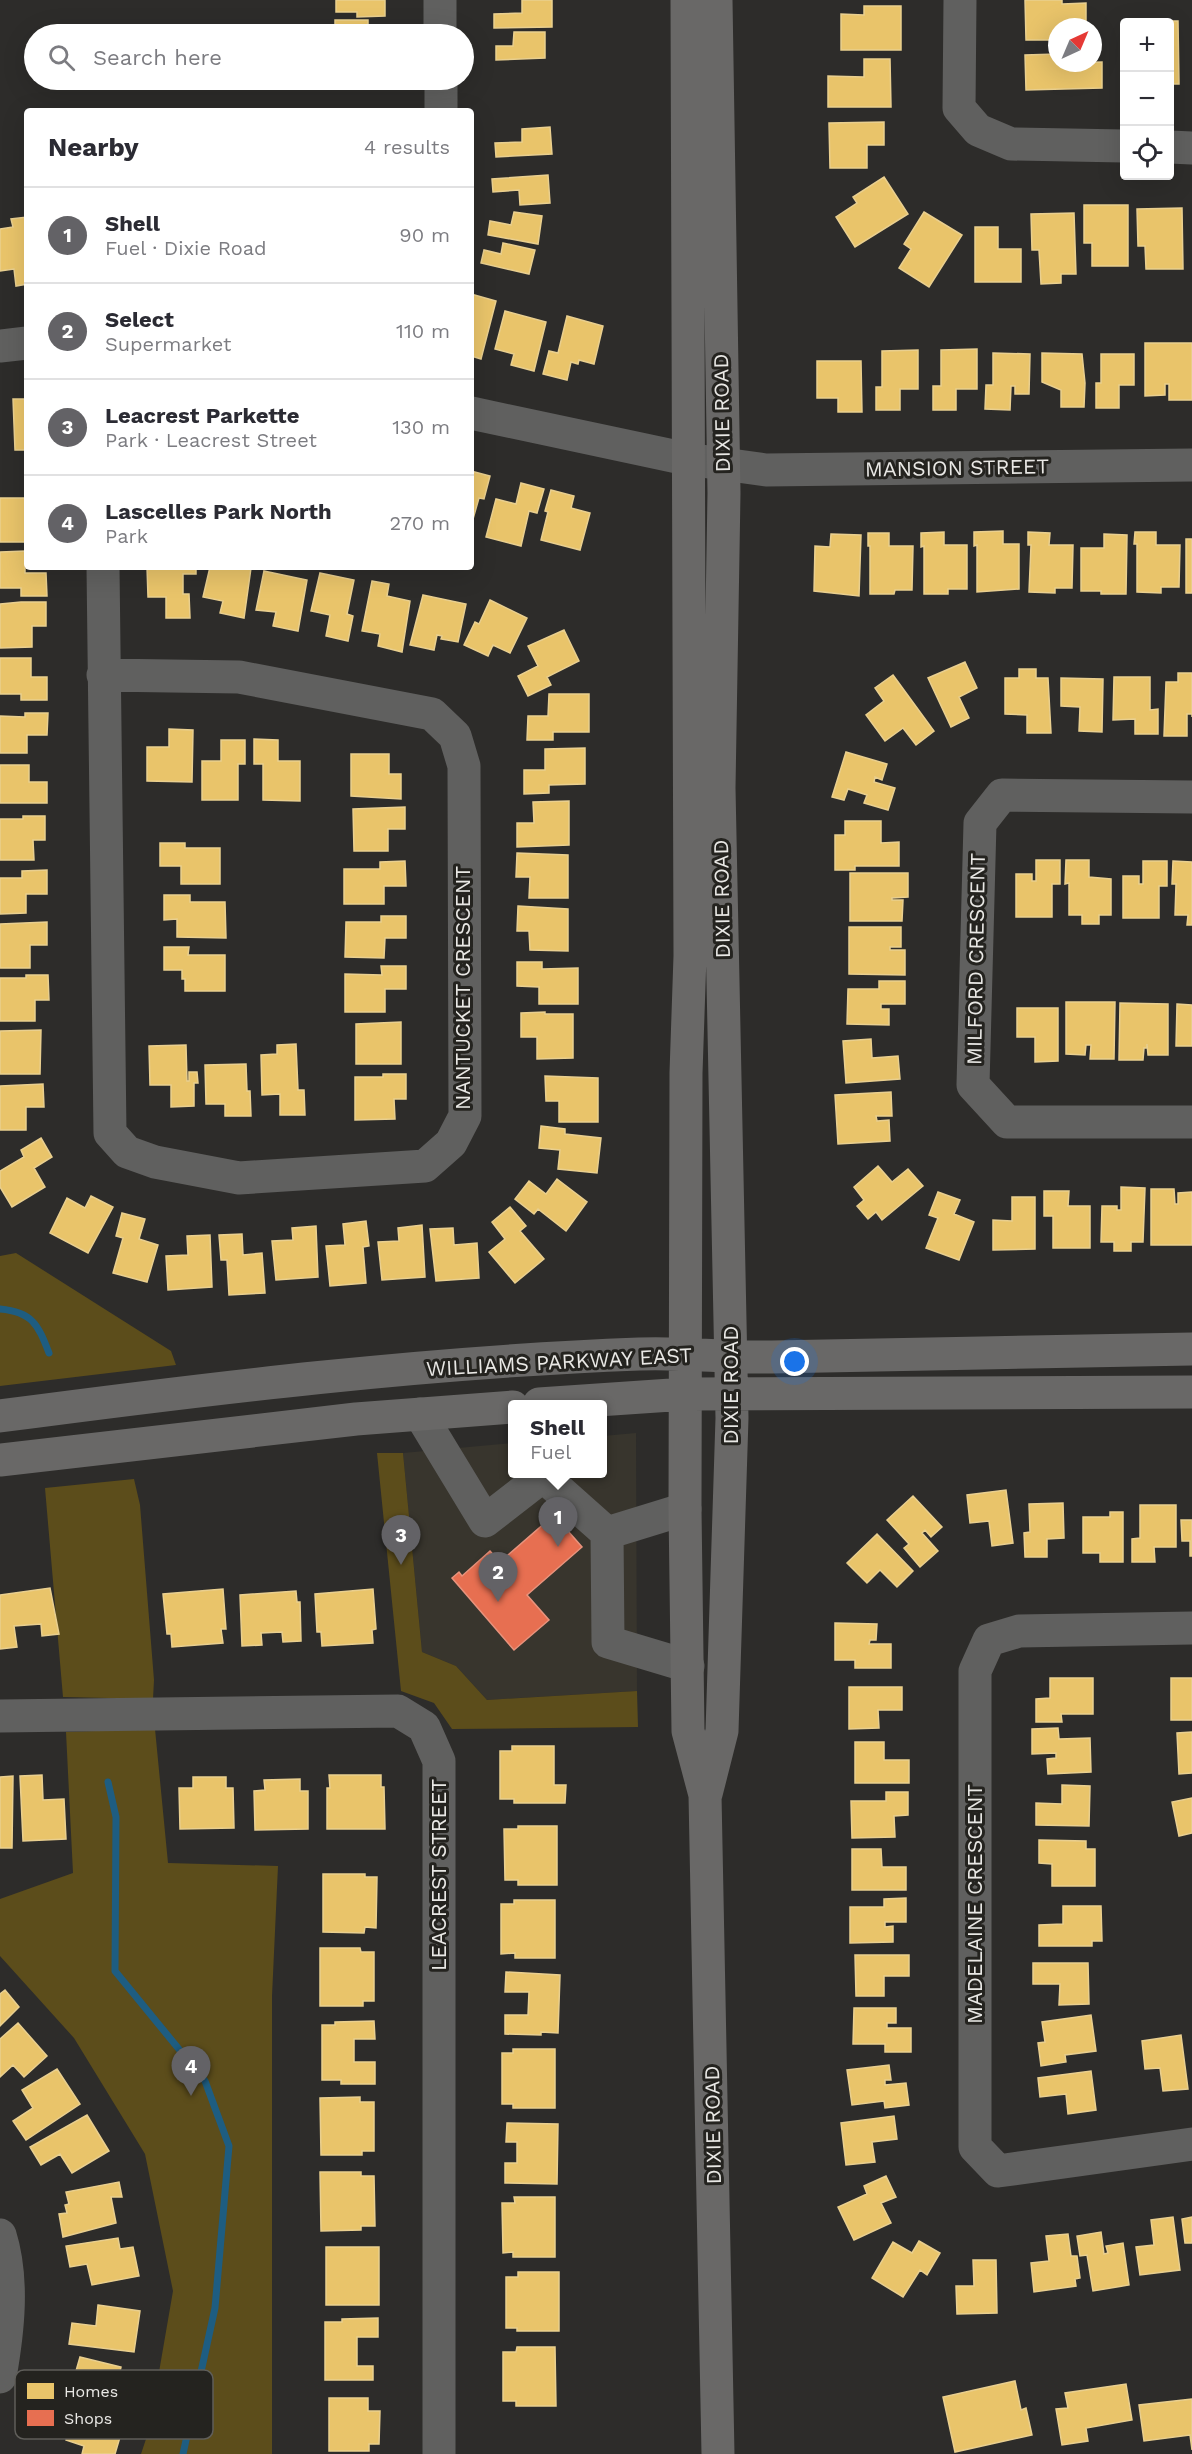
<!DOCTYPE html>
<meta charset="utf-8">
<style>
:root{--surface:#fff;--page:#f2f2f3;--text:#2b2b33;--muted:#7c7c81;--line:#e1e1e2;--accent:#636266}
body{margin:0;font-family:"Work Sans",sans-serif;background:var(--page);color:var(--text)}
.controls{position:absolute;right:18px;top:18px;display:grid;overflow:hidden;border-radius:6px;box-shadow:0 6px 24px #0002}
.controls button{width:54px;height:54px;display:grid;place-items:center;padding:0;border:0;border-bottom:2px solid var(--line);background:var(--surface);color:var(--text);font:30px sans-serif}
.compass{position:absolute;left:1048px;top:18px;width:54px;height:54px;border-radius:50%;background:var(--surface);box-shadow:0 6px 24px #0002;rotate:44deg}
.you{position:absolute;left:795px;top:1362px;width:21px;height:21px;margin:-15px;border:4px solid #fff;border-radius:50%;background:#1a73e8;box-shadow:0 0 0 9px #1a73e833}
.badge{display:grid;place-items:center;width:39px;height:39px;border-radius:50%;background:var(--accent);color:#fff;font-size:20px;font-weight:700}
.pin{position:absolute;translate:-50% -50px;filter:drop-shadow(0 2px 3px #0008)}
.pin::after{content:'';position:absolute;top:32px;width:21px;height:18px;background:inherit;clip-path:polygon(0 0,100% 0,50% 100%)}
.popup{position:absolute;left:508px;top:1400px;width:99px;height:78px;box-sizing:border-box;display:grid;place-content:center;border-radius:6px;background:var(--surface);filter:drop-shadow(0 2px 4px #0005);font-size:20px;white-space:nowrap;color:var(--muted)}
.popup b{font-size:22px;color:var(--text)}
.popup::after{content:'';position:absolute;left:50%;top:100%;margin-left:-12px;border:12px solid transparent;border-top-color:var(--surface)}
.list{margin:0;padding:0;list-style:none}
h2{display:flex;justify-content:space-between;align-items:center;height:78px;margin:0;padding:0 24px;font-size:26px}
h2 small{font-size:20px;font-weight:400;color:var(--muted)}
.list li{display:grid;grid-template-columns:39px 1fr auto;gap:18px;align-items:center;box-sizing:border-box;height:96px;padding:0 24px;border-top:2px solid var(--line)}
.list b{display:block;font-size:22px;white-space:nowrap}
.list p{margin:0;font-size:20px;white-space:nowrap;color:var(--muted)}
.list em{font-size:20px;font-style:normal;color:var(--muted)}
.icon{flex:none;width:33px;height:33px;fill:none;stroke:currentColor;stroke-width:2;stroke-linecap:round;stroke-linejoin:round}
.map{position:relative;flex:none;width:1192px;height:2454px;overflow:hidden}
.search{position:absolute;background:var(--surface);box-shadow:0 6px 24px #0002;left:24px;top:24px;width:450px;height:66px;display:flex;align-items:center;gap:15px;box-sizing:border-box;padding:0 21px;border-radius:33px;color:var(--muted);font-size:22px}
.panel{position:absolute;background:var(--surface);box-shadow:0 6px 24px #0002;left:24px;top:108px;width:450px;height:462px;border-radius:6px}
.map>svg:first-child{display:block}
.built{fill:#38352d}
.green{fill:#5c4d1b}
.homes{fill:#e9c46a;stroke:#e9cf8f;stroke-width:1.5}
.shops{fill:#e76f51;stroke:#e8937d;stroke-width:1.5}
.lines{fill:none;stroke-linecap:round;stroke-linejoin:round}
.stream{stroke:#1e5d81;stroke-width:7}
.minor{stroke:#60605f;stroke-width:33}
.major{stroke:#696867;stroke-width:33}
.labels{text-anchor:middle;stroke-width:6;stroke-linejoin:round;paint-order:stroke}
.street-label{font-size:21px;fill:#e9e8e5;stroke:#24231f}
.key{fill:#24231f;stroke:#5f5e5a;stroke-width:1.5}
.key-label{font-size:16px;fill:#e9e8e5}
</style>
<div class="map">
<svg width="1192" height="2454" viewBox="0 0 1192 2454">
<rect width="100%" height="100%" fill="#2d2c2a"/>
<path class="built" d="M636 1433 637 1691 487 1700 456 1666 422 1652 403 1453 513 1443V1474H603V1436Z"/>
<path class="green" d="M16 1253 171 1351 176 1365 0 1386V1256Z
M377 1453H403L422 1652 456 1666 487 1700 637 1691 638 1727 452 1729 434 1703 401 1691Z
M134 1479 140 1505 154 1680 153 1699 63 1697 45 1488Z
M155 1729 168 1863 278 1866 272 1996V2454H141L149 2430 173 2291 145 2154 74 2038 0 1956V1899L73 1873 66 1732Z"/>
<path class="homes" d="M336 0H385V16L357 17V12H336Z
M522 0H552V27L494 28V14L522 13Z
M1025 0H1062V4L1086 3V27H1057V40H1026Z
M864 6H901V50H841V14L864 15Z
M335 20H368V32H385V34H335Z
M1143 21H1178L1179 84H1170V22Z
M514 32H545V58L496 60V46H513Z
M1057 54V63L1102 62V88L1026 90 1025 55Z
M864 59H890L891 107H828V76L864 77Z
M884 122V145H867V168H830L829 123Z
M550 127 552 154 496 157 495 143 522 142V129Z
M548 175 550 203 520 205 519 190 493 192 492 179Z
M884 177 908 214 855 247 836 217 857 203 853 197Z
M1084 205H1128V266H1092V243H1084Z
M1182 208 1183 269H1146L1145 246H1138L1137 209Z
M514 212 542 216 538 244 488 235 490 221 511 225Z
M924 212 962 235 929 287 899 268 911 249 904 244Z
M1074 213 1076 274H1061V283L1041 284 1039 250H1032L1031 214Z
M27 217V284L16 286 14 269 0 271V229L13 227 11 219Z
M975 227H998V249H1021V282H975Z
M503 243 535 250 529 274 481 263 484 250 501 254Z
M471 294 496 301 481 359 471 356Z
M505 311 546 322 534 371 511 365 514 354 495 349Z
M567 316 603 326 594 364 579 360 578 364 571 362 567 380 543 374 549 351 558 353Z
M1145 343H1192V400H1169V384H1165V395L1145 396Z
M977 349V389H956V410H933V386H941V350Z
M918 350V389H900V410H876V387H882V351Z
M993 353 1030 354 1029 394H1015V386H1011L1010 410 985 409 986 385H993Z
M1042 353 1082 354 1085 383 1084 407H1061V390L1042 382Z
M1101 354H1134V385H1119V408H1096V383H1101Z
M817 361H861L862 412H838V398H817Z
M13 399H27V450H15Z
M471 471 490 476 484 499 479 498 471 526Z
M521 483 544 489 537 513 529 511 521 546 486 537 496 499 516 504Z
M551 490 574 496 571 508 590 513 580 550 541 540 548 512 545 511Z
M0 498H27V542H0Z
M1003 531V544H1019V589L977 592V545L974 546V532Z
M944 532V545H967V589H948V594H924V546L921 547V533Z
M1028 532 1050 533 1049 545H1073L1072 588H1055V593L1029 592 1031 545H1028Z
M1135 532H1156V545H1180L1179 587H1161V593L1137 592V544H1134Z
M868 533H889V546H913L912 590H895L894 594H870V546H868Z
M831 534 861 535 859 596 814 591 815 546 830 547Z
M1104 534 1127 535 1126 594H1101V591H1081V548H1104Z
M1186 539H1192V593H1186Z
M25 551V573H46L47 596H21V588H0V552Z
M147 567H206V569H196V574H183V594H189L190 618H166V597H148Z
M210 567 251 568 244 618 220 613 223 601 203 597Z
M264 571 307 580 298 631 273 626 276 612 256 610Z
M320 573 354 580 347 614 353 616 348 641 326 636 330 615 311 611Z
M372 581 389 584 387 596 410 601 402 652 378 646 380 634 362 631Z
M423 595 466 604 458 642 441 639 442 636 437 635 434 650 410 645Z
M490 600 527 618 510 653 493 645 488 656 464 645 475 622 479 624Z
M21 602H46V626H32V647L0 648V604Z
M564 630 579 661 547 677 551 685 528 696 518 676 538 666 528 646Z
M0 658H31V677H47V700H21V694H0Z
M965 662 977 688 959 697 969 718 951 727 928 678Z
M1019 669H1036V678H1048L1051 733H1027V715L1005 714V678H1019Z
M1178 673H1192V717V714H1187V736H1164L1166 682H1178Z
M893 675 934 731 916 745 903 728 885 741 866 715 884 701 875 688Z
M1114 677H1150V710L1158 709V734H1135V719L1113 720Z
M1061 678 1103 679 1102 732 1079 731 1080 707 1061 706Z
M549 694H589V732H553V740H527L528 716H548Z
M25 713H48L47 735H27V753H0V716L25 717Z
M169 729 193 730 192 782 147 781V747H169Z
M254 739 278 740V761H300V801L263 800V764H254Z
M221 740H245V764H238V800H202V761H221Z
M585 748V784L549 785V793L524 794V770H545V749Z
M846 752 887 764 882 780 875 777 874 782 895 788 888 810 864 803 867 795 848 789 844 800 832 797Z
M351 754H389V774H401V799L351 796Z
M0 765H29V782H47V803H0Z
M569 801V845L517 847V823H534L533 802Z
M405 807V829H388V851H354L353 809Z
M23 816H45V840H33L34 860H0V819H23Z
M845 821H881V843L899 842V866H855V870H835V835H845Z
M160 843H185V848H220V884H181V866H160Z
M517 853 568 855V898H529L530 877H516Z
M1036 860H1060V884H1052V917H1016V874H1032V881H1036Z
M1066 860H1089V877L1111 879V915H1099V924H1082V915H1069V883L1065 884Z
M405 861 406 886H384V904H344V869H380V862Z
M1143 861H1167V886H1159V918H1123V876H1139V884H1143Z
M1173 861 1192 862V925H1187L1188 915H1175L1176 884H1172Z
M47 870V894H26V913L0 914V878H22V871Z
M850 873H908V897L892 898V900H903L902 921H850Z
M164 895H190V902H225L226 938 177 937V919L164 920Z
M518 906 568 909V951L530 950 529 931H517Z
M381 916H406V938H385L384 958 345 957 346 922H381Z
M47 922V945H30V968H0V924Z
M849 927H901V947H890V950H905V975L849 974Z
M164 947H189L188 955H225V991H185V979H182V970H164Z
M517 962H542V969L578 968V1004H539V987L517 986Z
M381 966H406V989H385V1012H345V974L382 975Z
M26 975H48L49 1000H35V1021H0V978H26Z
M879 981H905V1004H881V1009H889V1025L847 1024 848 989H879Z
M1066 1002H1115L1114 1059H1090L1091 1045H1086L1085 1055 1066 1054Z
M1120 1003 1168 1004V1055H1148L1147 1044V1048H1144L1143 1060H1119Z
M1177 1004 1192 1005V1046H1176Z
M1017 1008H1058V1061L1035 1062V1037H1017Z
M545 1012V1014H573V1058L537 1059V1037H521V1013Z
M401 1022V1064H356V1024Z
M41 1030 40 1074H0V1031Z
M871 1039 872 1058 898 1056 900 1079 846 1083 843 1041Z
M296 1044 298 1090H304L305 1115H280V1094L262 1095 261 1055 277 1054V1045Z
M186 1045 187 1081H189V1072H197L198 1083H194V1106L171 1107V1085H150L149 1046Z
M246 1064 247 1091H250L251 1116H225V1104H206L205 1065Z
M383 1074H406V1099H394L395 1119 355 1120V1077H383Z
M545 1076 598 1078V1122H559V1101H546Z
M43 1084 44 1107H26V1130H0V1086Z
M891 1092 892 1116H876L877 1121 889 1120 890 1141 838 1144 835 1095Z
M541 1126 565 1129V1134L601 1138 597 1173 558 1169 560 1150 539 1148Z
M41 1138 52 1157 34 1168 45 1187 12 1207 0 1187V1171L24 1157 21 1150Z
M878 1166 892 1182 908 1169 923 1186 882 1220 876 1212 868 1219 857 1206 864 1200 854 1187Z
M557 1179 587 1202 566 1231 538 1209 534 1214 515 1199 529 1181 546 1194Z
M1121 1187 1145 1188 1143 1242H1131V1251H1114V1242H1101L1102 1206H1117V1210H1121Z
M1151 1189H1174L1175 1204H1178V1193L1192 1192V1245H1151Z
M1044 1191H1069L1068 1206H1090V1248H1053V1216H1044Z
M938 1192 960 1200 954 1214 974 1222 959 1260 926 1248 938 1218 929 1215Z
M91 1196 113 1207 88 1253 50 1233 67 1198 85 1208Z
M1012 1197H1035V1249L993 1250V1220L1012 1221Z
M510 1207 526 1226 520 1231 544 1259 515 1283 489 1252 505 1239 492 1222Z
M122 1213 145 1219 139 1239 158 1245 147 1282 113 1273 123 1238 116 1236Z
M366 1221 369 1246 363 1247 366 1283 330 1286 326 1246 345 1245 343 1224Z
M422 1225 425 1277 382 1280 378 1242 399 1241 398 1228Z
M316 1226 318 1277 276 1280 272 1241 293 1240 292 1228Z
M453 1228 454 1245 477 1243 479 1278 436 1281 430 1229Z
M242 1234 243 1255 262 1253 265 1293 229 1295 227 1260H221L219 1235Z
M210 1235 212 1287 168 1290 166 1256 188 1255 187 1236Z
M1006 1490 1013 1543 992 1546 989 1521 970 1523 967 1495Z
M913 1496 942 1527 931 1537 925 1530 922 1533 938 1551 920 1567 904 1548 909 1544 887 1520Z
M1063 1503 1064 1538 1047 1539V1557H1025L1024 1533 1030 1532 1029 1504Z
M1140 1505H1176V1547H1154L1155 1562H1132V1539L1140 1538Z
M1110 1512H1123V1562H1100V1553H1083V1517H1110Z
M1181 1520H1192V1556H1190V1541H1182Z
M877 1534 913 1571 897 1587 880 1570 867 1583 847 1563Z
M50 1588 59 1634 42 1636 41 1624 14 1626 17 1647 0 1649V1595Z
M223 1589 226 1629H221L223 1643 172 1647 171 1634H167L163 1594Z
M373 1589 376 1629 372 1630 373 1643 322 1646 321 1632H317L315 1594Z
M296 1591 297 1602H300L301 1641 283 1642 282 1632 261 1633 262 1645 242 1646 240 1595Z
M835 1623 877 1624 876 1640H870L869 1644H891V1668H855V1660H835Z
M1050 1678H1093V1714H1061L1062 1722H1036V1699L1050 1698Z
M1171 1678H1192V1720H1171Z
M849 1687H902V1710H878L879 1728 849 1729Z
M1058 1728 1059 1739 1090 1738 1091 1772 1048 1774 1047 1759 1056 1758V1753L1032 1754V1729Z
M1192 1732V1773L1179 1774 1177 1733Z
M855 1742H884V1760H909V1783H855Z
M512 1746H554V1785H566L565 1803H514V1799H500V1751H512Z
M42 1775 43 1800 64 1799 66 1839 23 1841 20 1776Z
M329 1775H381V1787H384L385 1829H327V1788H330Z
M13 1776 12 1848H0V1777Z
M193 1777H226V1788H233L234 1828 180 1829 179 1788H193Z
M300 1779V1791H308V1829L255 1830 254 1791 265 1790 264 1780Z
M1062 1785 1090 1786 1089 1826 1036 1825V1803L1062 1804Z
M886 1792H908V1815L894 1816 895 1837 852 1838 851 1801H886Z
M1192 1798V1833L1179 1836 1172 1802Z
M518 1826H557V1885H518V1880H505L504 1829H518Z
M1039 1840 1086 1841V1849H1095V1886H1052V1864L1039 1863Z
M852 1849H881L882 1867H906V1890H852Z
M323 1874H365V1877H377L376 1928 365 1927 364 1933 323 1932Z
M906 1898V1922H885V1927L893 1926V1942L850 1943V1907H884V1899Z
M514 1900H555V1958H515V1953L501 1954V1904H514Z
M1063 1906H1101L1102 1941H1092V1946H1039V1925L1063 1924Z
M320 1948H360L361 1952H374V2001H363V2006H320Z
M855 1955H909V1976H884V1996H856Z
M1033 1963H1088L1089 2004 1059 2005 1060 1984H1033Z
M506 1972 560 1975 558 2033 541 2032V2035L505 2034V2015H528L529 1992H505Z
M5 1990 19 2007 0 2026V1994Z
M854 2008H896V2023H887V2028H911V2052H885V2044H853Z
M1091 2015 1096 2051 1065 2055 1066 2062 1041 2066 1038 2043 1045 2042 1042 2022Z
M374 2021 375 2039H354V2062H375V2084H341V2080H322V2025H335V2022Z
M18 2023 47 2056 24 2077 13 2065 0 2077V2039Z
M1181 2035 1188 2089 1163 2091 1160 2068 1145 2069 1142 2041Z
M513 2049H555V2108H513V2104H502V2053H513Z
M889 2065 891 2080H885V2085L906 2083 909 2105 885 2108 884 2101 852 2105 847 2070Z
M57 2069 80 2104 26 2140 13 2121 33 2108 22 2090Z
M1091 2071 1096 2110 1068 2114 1066 2094 1040 2097 1038 2078Z
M360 2097V2102H374V2151H362V2155H321L320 2098Z
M87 2115 109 2151 72 2173 60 2154 41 2165 30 2147Z
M894 2116 897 2139 872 2142 875 2162 846 2165 841 2123Z
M507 2123 558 2124 557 2184 505 2183V2163H517V2142H506Z
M320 2172H361V2176H374L375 2226H361V2230L321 2231Z
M886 2176 896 2197 881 2203 891 2223 854 2240 838 2207 867 2194 864 2186Z
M119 2182 122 2197H111L116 2223 63 2237 59 2214 67 2213 65 2205 69 2204 66 2192Z
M514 2197H555V2257H513V2252L503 2253 502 2203H515Z
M1173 2217 1180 2270 1140 2275 1136 2247 1154 2245 1151 2220Z
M1192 2217V2243H1185L1182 2219Z
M1101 2232 1104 2254 1108 2253 1106 2246 1123 2243 1129 2285 1093 2291 1087 2255 1080 2256 1077 2236Z
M1068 2234 1071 2256H1077L1080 2278 1075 2279 1076 2286 1034 2292 1031 2263 1049 2261 1046 2236Z
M118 2238 120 2249 133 2247 139 2276 92 2285 87 2264 70 2267 66 2246Z
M919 2241 940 2253 927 2275 920 2270 903 2297 872 2278 893 2242 912 2253Z
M326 2247H379V2305H326Z
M973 2260H996L997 2313 957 2314 956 2286H974Z
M518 2272H559V2331H517V2328H506V2277H518Z
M98 2305 140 2311 134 2352 69 2344 72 2323 96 2326Z
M378 2318V2337H357V2366H373V2380H325V2322H342V2319Z
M517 2347H555L556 2406H516V2401H503V2352H516Z
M80 2357 121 2367 112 2406 81 2399 80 2402 59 2397 65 2375 79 2378 80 2372 76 2371Z
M1015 2381 1021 2410 1026 2408 1032 2435 955 2452 943 2397Z
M1126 2384 1132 2420 1086 2428 1088 2441 1062 2445 1056 2409 1068 2408 1065 2393Z
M329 2398H368V2411H380L379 2444H369V2451H329Z
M1192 2399V2450L1190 2435 1144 2441 1139 2405Z
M55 2403 123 2427 115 2454H82L84 2446 66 2440 68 2433 48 2426Z"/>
<path class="shops" d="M554 1515 582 1547 527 1595 549 1620 514 1650 452 1578 459 1572 462 1576 490 1551 500 1562Z"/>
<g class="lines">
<path class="stream" d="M0 1309C33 1312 38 1325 49 1353
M108 1782 116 1817 115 1971 205 2081 229 2146 215 2308 183 2454"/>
<path class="minor" d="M440 0V34
M960 0 959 108 978 130 1011 144 1124 146
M441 80V111
M1170 147 1192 148
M0 346 27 343
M471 413 687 459 766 470 1192 465
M103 567 110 1133 127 1152 155 1162 239 1178 425 1166 451 1143 465 1116 464 766 455 736 432 714 239 677 103 675
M1192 797 1002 795 980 823 973 1085 1007 1122H1192
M420 1414 485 1521 543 1476 607 1533 608 1642 688 1666
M607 1533 685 1509
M1192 1628 1019 1631 989 1640 975 1671V2147L998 2171 1192 2144
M0 1716 398 1711 424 1727 439 1761V2454
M0 2235C14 2280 8 2331 0 2377"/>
<path class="major" d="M687 0 690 956 686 1073 685 1509 688 1731 705 1795 718 2454
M539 1404 686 1394 1192 1392
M0 1416C212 1388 426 1362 639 1354 684 1352 728 1358 772 1357 912 1354 1052 1352 1192 1349
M0 1460 356 1419 513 1407
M706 1794 722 1731 732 1418 719 788 724 493 716 0"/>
</g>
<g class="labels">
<g class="street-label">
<text transform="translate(722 413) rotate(-91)" y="7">DIXIE ROAD</text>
<text transform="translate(957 468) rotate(-1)" y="7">MANSION STREET</text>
<text transform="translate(722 899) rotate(-91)" y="7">DIXIE ROAD</text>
<text transform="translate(976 959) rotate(-89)" y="7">MILFORD CRESCENT</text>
<text transform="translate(463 988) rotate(-90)" y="7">NANTUCKET CRESCENT</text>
<text transform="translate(559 1362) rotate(-3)" y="7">WILLIAMS PARKWAY EAST</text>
<text transform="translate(731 1385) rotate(-90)" y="7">DIXIE ROAD</text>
<text transform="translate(439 1875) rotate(-90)" y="7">LEACREST STREET</text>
<text transform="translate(975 1904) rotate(-90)" y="7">MADELAINE CRESCENT</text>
<text transform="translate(713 2125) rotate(-91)" y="7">DIXIE ROAD</text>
</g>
</g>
<rect x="15" y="2370" width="198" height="69" rx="9" class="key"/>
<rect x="27" y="2383" width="27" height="16" fill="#e9c46a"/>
<rect x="27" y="2410" width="27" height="16" fill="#e76f51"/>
<g class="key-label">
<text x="64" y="2397">Homes</text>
<text x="64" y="2424">Shops</text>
</g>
</svg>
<div class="controls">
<button>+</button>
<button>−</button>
<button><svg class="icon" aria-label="locate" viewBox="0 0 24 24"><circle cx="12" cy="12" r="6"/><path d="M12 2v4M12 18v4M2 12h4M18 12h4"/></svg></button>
</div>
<svg class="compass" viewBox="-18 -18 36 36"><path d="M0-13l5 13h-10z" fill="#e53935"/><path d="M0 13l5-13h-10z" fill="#7c7c81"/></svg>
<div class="you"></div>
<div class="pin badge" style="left:558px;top:1547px">1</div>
<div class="popup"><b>Shell</b>Fuel</div>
<div class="pin badge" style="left:498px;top:1602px">2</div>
<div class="pin badge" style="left:401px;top:1565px">3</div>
<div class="pin badge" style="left:191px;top:2096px">4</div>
<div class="search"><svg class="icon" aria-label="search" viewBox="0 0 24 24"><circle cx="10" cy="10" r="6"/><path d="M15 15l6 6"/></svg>Search here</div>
<section class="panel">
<h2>Nearby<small>4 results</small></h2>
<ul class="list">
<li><span class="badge">1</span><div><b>Shell</b><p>Fuel · Dixie Road</p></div><em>90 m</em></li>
<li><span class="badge">2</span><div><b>Select</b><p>Supermarket</p></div><em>110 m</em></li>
<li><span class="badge">3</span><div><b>Leacrest Parkette</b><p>Park · Leacrest Street</p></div><em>130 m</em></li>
<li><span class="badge">4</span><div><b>Lascelles Park North</b><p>Park</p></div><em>270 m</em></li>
</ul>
</section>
</div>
